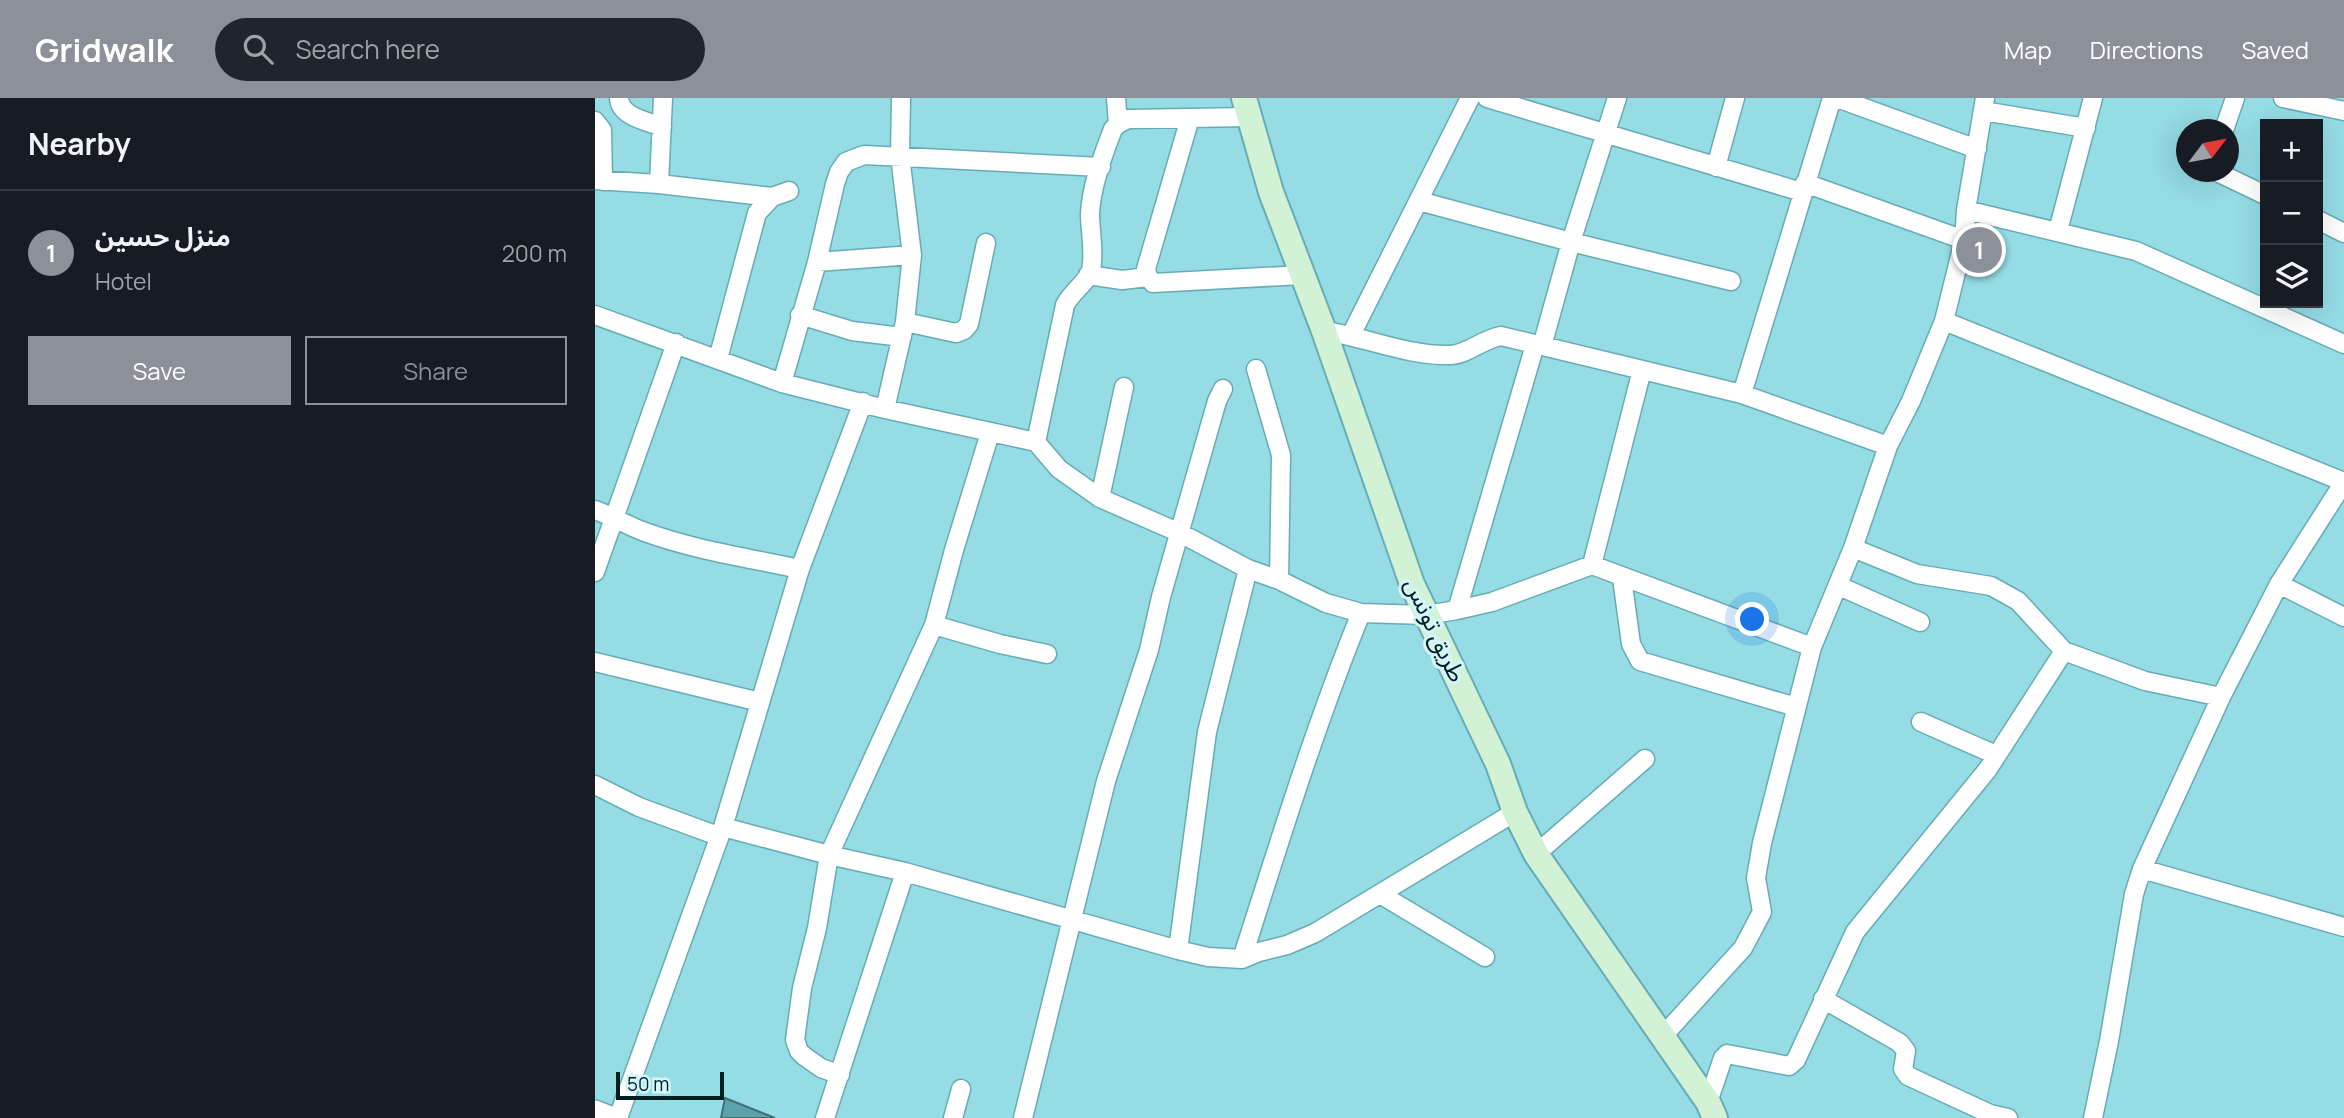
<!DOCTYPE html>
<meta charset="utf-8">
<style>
:root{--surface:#171b24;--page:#20242c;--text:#f1f3f6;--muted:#9ea1a6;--line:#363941;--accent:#8c9099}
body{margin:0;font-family:Manrope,"Noto Sans Arabic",sans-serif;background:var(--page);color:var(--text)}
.controls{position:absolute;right:21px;top:21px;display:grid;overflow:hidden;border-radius:0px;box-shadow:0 7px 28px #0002}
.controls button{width:63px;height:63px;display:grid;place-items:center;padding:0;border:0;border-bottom:2px solid var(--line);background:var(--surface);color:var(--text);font:35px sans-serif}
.compass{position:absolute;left:1581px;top:21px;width:63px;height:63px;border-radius:50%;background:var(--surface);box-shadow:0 7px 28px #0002;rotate:58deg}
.scale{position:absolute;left:21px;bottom:18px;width:108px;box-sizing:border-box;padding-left:7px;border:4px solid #011e21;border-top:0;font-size:19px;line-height:24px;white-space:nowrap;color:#011e21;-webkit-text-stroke:5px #d4f6fa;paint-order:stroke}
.you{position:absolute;left:1158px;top:522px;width:24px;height:24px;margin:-18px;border:5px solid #fff;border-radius:50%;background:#1a73e8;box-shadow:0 0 0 10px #1a73e833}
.badge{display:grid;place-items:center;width:46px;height:46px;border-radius:50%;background:var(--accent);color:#fff;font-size:23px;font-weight:700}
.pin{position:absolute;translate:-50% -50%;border:4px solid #fff;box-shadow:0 2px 7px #0006}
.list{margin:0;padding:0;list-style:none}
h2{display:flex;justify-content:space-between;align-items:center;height:91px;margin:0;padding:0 28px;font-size:30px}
h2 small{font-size:23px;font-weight:400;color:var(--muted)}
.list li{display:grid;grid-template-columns:46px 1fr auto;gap:21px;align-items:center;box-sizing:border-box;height:126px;padding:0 28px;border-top:2px solid var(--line)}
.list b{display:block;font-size:26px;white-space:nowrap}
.list p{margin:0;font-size:23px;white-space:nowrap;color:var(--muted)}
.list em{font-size:23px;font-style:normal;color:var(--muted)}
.actions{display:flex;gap:14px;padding:21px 28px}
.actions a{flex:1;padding:16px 0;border:2px solid var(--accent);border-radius:0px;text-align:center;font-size:24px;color:var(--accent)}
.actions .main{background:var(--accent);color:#fff}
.icon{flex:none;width:38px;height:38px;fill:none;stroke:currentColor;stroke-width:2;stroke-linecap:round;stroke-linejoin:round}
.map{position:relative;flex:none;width:1749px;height:1020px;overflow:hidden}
header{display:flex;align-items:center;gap:42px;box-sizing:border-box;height:98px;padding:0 35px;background:var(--accent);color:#fff}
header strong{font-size:33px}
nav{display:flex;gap:38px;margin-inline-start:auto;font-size:24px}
.search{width:490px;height:63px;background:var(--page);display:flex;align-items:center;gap:18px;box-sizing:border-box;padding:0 24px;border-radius:38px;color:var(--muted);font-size:26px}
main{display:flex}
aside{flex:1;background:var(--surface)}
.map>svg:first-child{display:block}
.building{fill:#5ca2ab;stroke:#407178;stroke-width:2}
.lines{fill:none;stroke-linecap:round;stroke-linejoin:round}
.minor-casing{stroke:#66acb5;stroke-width:21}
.tertiary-casing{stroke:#66acb5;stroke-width:24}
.secondary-casing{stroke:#66acb5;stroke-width:28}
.minor{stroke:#fff;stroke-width:18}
.tertiary{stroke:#fff;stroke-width:21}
.secondary{stroke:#d1f2d5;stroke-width:24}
.labels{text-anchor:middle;stroke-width:6;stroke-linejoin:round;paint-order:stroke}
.street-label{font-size:24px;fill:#011e21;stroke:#d4f6fa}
</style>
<header>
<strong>Gridwalk</strong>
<div class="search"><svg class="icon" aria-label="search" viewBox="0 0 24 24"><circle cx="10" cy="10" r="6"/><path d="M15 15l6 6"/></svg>Search here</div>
<nav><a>Map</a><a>Directions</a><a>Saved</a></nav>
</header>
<main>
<aside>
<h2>Nearby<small></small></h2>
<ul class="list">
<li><span class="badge">1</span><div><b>منزل حسين</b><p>Hotel</p></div><em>200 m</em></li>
</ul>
<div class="actions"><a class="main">Save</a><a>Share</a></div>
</aside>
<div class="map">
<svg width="1749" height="1020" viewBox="0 0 1749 1020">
<rect width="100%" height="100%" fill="#95dce5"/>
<path class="building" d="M130 1000 180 1020H126Z"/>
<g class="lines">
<g class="minor-casing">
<path id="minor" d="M24 0C25 19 52 23 67 29
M521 0 523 26
M892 0 1207 94
M1242 0 1382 51
M1688 0 1749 13
M1388 13 1491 30
M595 20 551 171 553 179 558 185 707 177
M0 23 7 32 8 83
M1629 32 1640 0
M1121 69 1140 0
M1622 74 1670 97
M0 82 64 86 177 99
M1210 85 1369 142
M64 86 68 0
M824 103 976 144 1136 183
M1371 112 1541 153 1749 246
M1723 122 1749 135
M1463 133 1498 0
M222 164 317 157
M493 177 527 182 553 179
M0 217 187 285 290 311 441 344 464 371 505 400 585 435 653 471 684 482 731 505 766 515 831 517 862 512 897 504 997 467 1217 549
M205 217 257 233 307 239
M1349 223 1749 384
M310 224 361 235 369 232 374 226 391 145
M729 233C771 239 812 258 855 257 871 257 888 241 906 238L1147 296 1293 348
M756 237 875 0
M947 248 976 144 1022 0
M123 261 162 115 177 99 194 93
M661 271 686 357 684 482
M187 285 222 164 240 86 244 74 251 64 269 57 506 69
M1147 296 1237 0
M290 311 310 224 317 157 305 58 306 0
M441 344 470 207C477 193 492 185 496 172 500 154 495 134 495 116 496 89 508 57 518 31L523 26 533 21 653 19
M505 400 529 289
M0 412C17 418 33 428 50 434 99 452 154 460 205 471
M1258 450 1322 476 1396 488 1423 503 1469 553
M997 467 1047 272
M0 474 81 245
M1027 480 1036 546 1045 563 1201 609
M1684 486 1749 519
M1244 488 1325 524
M862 512 940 247
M339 527 405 546 452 556
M0 564 165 604
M1326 624 1401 657
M0 687 44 709 123 738
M128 729 234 757 310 774 583 852 613 859 647 861 664 854 692 847 720 835 920 714
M941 756 1050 661
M1547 771 1749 829
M785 796 890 859
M583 852 612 634 653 471
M647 861C684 745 720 628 766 515
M1228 901 1305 945 1311 953 1308 971 1313 978 1395 1016 1413 1020
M1067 939 1148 850 1167 814 1161 780 1167 745 1217 549 1258 450 1293 348 1316 303 1349 223 1369 142 1371 112 1390 0
M245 977 226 970 209 958 204 953 200 942 207 890 222 830 234 757 339 527 359 452 395 335
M1113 1004 1128 960 1132 956 1194 968 1201 962 1260 834 1393 671 1469 553 1550 583 1626 599
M23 1020 128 729 205 471 268 304
M230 1020 310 774
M358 1020 366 991
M428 1020 511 683 554 552 566 499 622 303 628 291
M1498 1020 1514 943 1539 796 1547 771 1626 599 1684 486 1749 384"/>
</g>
<g class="tertiary-casing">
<path id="tertiary" d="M0 1013 18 1020"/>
</g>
<g class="secondary-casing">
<path id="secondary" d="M649 0 676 94 729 233 817 486 881 620 903 666 920 714 941 756 1113 1004 1120 1020"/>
</g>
<use href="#minor" class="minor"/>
<use href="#tertiary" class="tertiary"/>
<use href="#secondary" class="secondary"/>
</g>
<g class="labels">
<g class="street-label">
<text transform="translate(840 532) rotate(65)" y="8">طريق تونس</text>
</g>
</g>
</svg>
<div class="controls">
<button>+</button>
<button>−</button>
<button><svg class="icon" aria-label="layers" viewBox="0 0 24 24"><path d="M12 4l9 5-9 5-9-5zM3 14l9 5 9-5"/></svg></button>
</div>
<svg class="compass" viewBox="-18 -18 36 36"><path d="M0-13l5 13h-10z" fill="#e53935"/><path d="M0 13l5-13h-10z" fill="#9ea1a6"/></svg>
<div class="scale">50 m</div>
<div class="you"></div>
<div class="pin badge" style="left:1384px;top:152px">1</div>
</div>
</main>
